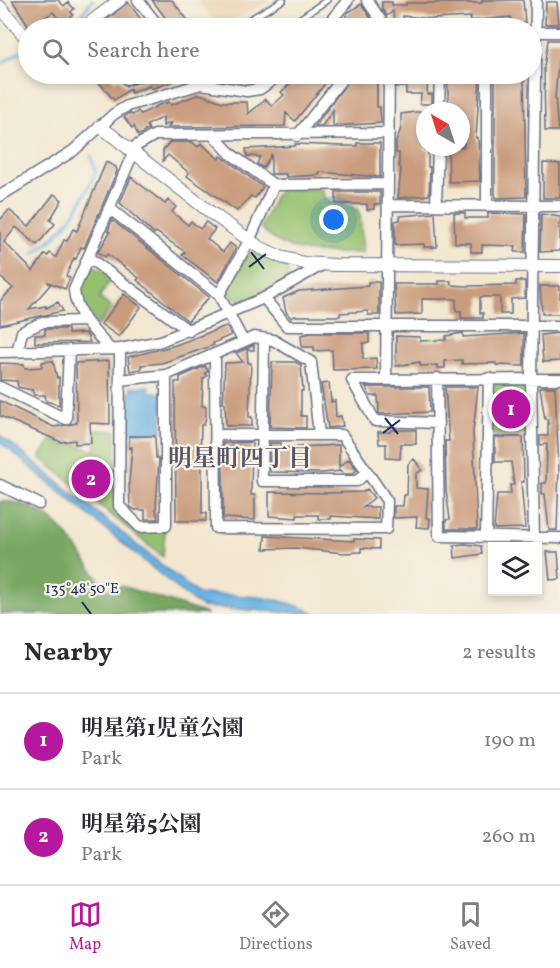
<!DOCTYPE html>
<meta charset="utf-8">
<style>
:root{--surface:#fff;--page:#f2f2f3;--text:#2b2b33;--muted:#7c7c81;--line:#e1e1e2;--accent:#b5179e}
body{margin:0;font-family:Vollkorn,"Noto Serif JP",serif;background:var(--page);color:var(--text)}
.controls{position:absolute;right:18px;bottom:18px;display:grid;overflow:hidden;border-radius:0px;box-shadow:0 3px 9px #0003}
.controls button{width:54px;height:54px;display:grid;place-items:center;padding:0;border:0;border-bottom:2px solid var(--line);background:var(--surface);color:var(--text);font:30px sans-serif}
.compass{position:absolute;left:416px;top:102px;width:54px;height:54px;border-radius:50%;background:var(--surface);box-shadow:0 3px 9px #0003;rotate:321deg}
.you{position:absolute;left:334px;top:220px;width:21px;height:21px;margin:-15px;border:4px solid #fff;border-radius:50%;background:#1a73e8;box-shadow:0 0 0 9px #1a73e833}
.badge{display:grid;place-items:center;width:39px;height:39px;border-radius:50%;background:var(--accent);color:#fff;font-size:20px;font-weight:700}
.pin{position:absolute;translate:-50% -50%;border:3px solid #fff;box-shadow:0 2px 6px #0006}
.list{margin:0;padding:0;list-style:none}
h2{display:flex;justify-content:space-between;align-items:center;height:78px;margin:0;padding:0 24px;font-size:26px}
h2 small{font-size:20px;font-weight:400;color:var(--muted)}
.list li{display:grid;grid-template-columns:39px 1fr auto;gap:18px;align-items:center;box-sizing:border-box;height:96px;padding:0 24px;border-top:2px solid var(--line)}
.list b{display:block;font-size:22px;white-space:nowrap}
.list p{margin:0;font-size:20px;white-space:nowrap;color:var(--muted)}
.list em{font-size:20px;font-style:normal;color:var(--muted)}
.icon{flex:none;width:33px;height:33px;fill:none;stroke:currentColor;stroke-width:2;stroke-linecap:round;stroke-linejoin:round}
.map{position:relative;flex:none;width:560px;height:614px;overflow:hidden}
.search{position:absolute;background:var(--surface);box-shadow:0 3px 9px #0003;left:18px;right:18px;top:18px;height:66px;display:flex;align-items:center;gap:15px;box-sizing:border-box;padding:0 21px;border-radius:33px;color:var(--muted);font-size:22px}
.sheet{height:270px;background:var(--surface)}
nav{display:flex;justify-content:space-around;align-items:center;box-sizing:border-box;height:84px;border-top:2px solid var(--line);background:var(--surface);font-size:16px;color:var(--muted)}
nav a{display:grid;justify-items:center;gap:3px}
nav .on{color:var(--accent)}
.map>svg:first-child{display:block}
.built{fill:#edd7bb}
.green{fill:#96c16f;stroke:#587866;stroke-width:1.5}
.forest{fill:#78a762;stroke:#4a6b60;stroke-width:1.5}
.water{fill:#6cb3e3;stroke:#4471a0;stroke-width:1.5}
.lines{fill:none;stroke-linecap:round;stroke-linejoin:round}
.stream{stroke:#6cb3e3;stroke-width:3}
.building{fill:#ca9c7e}
.service-casing{stroke:#676f86;stroke-width:8}
.minor-casing{stroke:#676f86;stroke-width:13}
.tertiary-casing{stroke:#676f86;stroke-width:14}
.service{stroke:#fff;stroke-width:5}
.minor{stroke:#fff;stroke-width:10}
.tertiary{stroke:#fff;stroke-width:12}
.ticks{fill:none;stroke:#1b2f5e;stroke-width:2}
.labels{text-anchor:middle;stroke-width:4.5;stroke-linejoin:round;paint-order:stroke}
.neighbourhood-label{font-size:24px;font-weight:bold;fill:#585569;stroke:#f7f3e8}
.ticks-label{font-size:15px;text-anchor:middle;fill:#1b2f5e;stroke:#f7f3e8;stroke-width:4.5;stroke-linejoin:round;paint-order:stroke}
</style>
<div class="map">
<svg width="560" height="614" viewBox="0 0 560 614">
<rect width="100%" height="100%" fill="#f7f3e8"/>
<filter id="ink" filterUnits="userSpaceOnUse"><feTurbulence type="fractalNoise" baseFrequency=".0167" numOctaves="2"/><feDisplacementMap in="SourceGraphic" scale="12" xChannelSelector="R" yChannelSelector="G"/><feConvolveMatrix kernelMatrix="1 2 1 2 8 2 1 2 1" color-interpolation-filters="sRGB"/></filter>
<filter id="wash" filterUnits="userSpaceOnUse"><feTurbulence type="fractalNoise" baseFrequency=".008" numOctaves="4" result="noise"/><feDisplacementMap in="SourceGraphic" scale="24" xChannelSelector="R" yChannelSelector="G"/><feGaussianBlur stdDeviation="1.35" result="paint"/><feColorMatrix in="noise" values="0 0 0 0 0 0 0 0 0 0 0 0 0 0 0 0 0 1.4 0 .05"/><feComposite in="paint" operator="in"/></filter>
<g filter="url(#wash)">
<rect width="100%" height="100%" fill="#f3e7d0"/>
<path class="built" d="M197 0H273L235 19 228 28 220 27Z"/>
<path class="green" d="M282 189H323L324 199 357 209 360 215 363 253C329 252 284 258 261 227L275 196Z
M248 253C261 252 285 261 289 274 283 289 256 296 241 301L226 292Z
M91 264 112 278 99 298 111 307 98 326 76 297 80 283Z
M525 382 531 386 532 433 490 435 492 383Z
M95 430 116 431 115 506 141 530H165L163 557 40 457 52 439 65 446 67 442 96 451Z"/>
<path class="forest" d="M0 501C57 502 76 550 106 590L122 586 207 614H0Z"/>
<path class="water" d="M149 386 150 392 162 393V432L125 433V394L131 393 132 387Z
M0 435 198 594C237 595 281 595 316 614L202 607 195 603 0 442Z"/>
<g class="lines">
<path class="stream" d="M56 28 80 18 92 0
M0 64 28 47
M34 253C68 230 79 208 96 172L91 156"/>
</g>
<g id="blocks">
<path class="building" d="M12 0H58L64 6 68 2 74 9 71 12 73 15 63 24 53 12 30 28Z
M152 0H172L194 28H173Z
M482 0H523L525 23H511V17L470 21 471 17 432 19 403 16V21H394L393 11 387 16 382 9V2H392V5H406V3H482Z
M128 2 143 22 135 28H103L101 25Z
M546 2H557L559 24H545Z
M361 4 375 25 371 28H334L345 19 347 13Z
M548 40H560L555 98 558 131H545L544 68Z
M92 74H109L115 82 118 79 126 86 143 81 150 74 191 75 151 89 150 86 131 93 130 89 114 100Z
M301 74H333L295 121 286 113 285 126 168 127 172 122 163 126V117L147 125 149 130H144L146 131 138 136 134 126 132 128 124 117 130 113 133 115 138 111 141 114 159 105 169 102 171 105 199 94 223 102H247L248 114 266 99 272 106 284 95 281 92Z
M353 74H377V107H380L381 123 333 126V110L322 126H315Z
M396 74 428 77 427 94H432V104H420L421 94H406V87H396Z
M447 74H477L480 78 476 138H478L480 181 449 182 448 147H464V119L463 111H449Z
M495 74H524L526 197 496 198 495 194Z
M416 112H425V150H428V167H430L429 195 398 198 401 169 399 166V153H396V142L401 128V114Z
M170 142H192L198 147 201 143 219 159 221 156 263 187 255 198 251 196 237 211 187 176 189 173 168 155 163 161V150Z
M357 143H380V177L319 172V175L286 177V174H271V155L263 168 257 164 260 157 247 156 246 149 295 146V144L343 146H357Z
M106 162 116 167 117 171 84 248 81 247 76 259 74 258 66 276 70 278 65 289 48 282 50 285 29 309 46 306V308L58 302 63 311 0 325V301L13 288 0 277V220L9 210 29 226 54 194 62 200 50 220 55 224 37 245 16 227 4 242 33 271 45 254 48 256 50 253 56 257 64 240 67 241 73 229 77 231Z
M543 163 560 164V198H543Z
M131 177 165 204 168 200 176 207 172 212 188 225 191 221 200 229 206 222 215 229 207 239 223 252 230 243 236 248 218 282 182 255 185 252 156 232 154 234 120 203Z
M336 192H380V204H374V209L367 210V204H336Z
M435 213 437 247H424V244L395 245V221L400 220V216Z
M454 213H465V218H488V213L526 214 525 252H515L516 246 482 245V252H471V243H455Z
M541 214 560 217V251L540 252Z
M112 220 209 297 188 321 137 280 139 278 107 254 105 257 98 252 110 232 108 231Z
M439 281H451V285L467 286 516 285V281H525V298L511 299V314H500V297H480V313H483V318H461V311H456V299H422V314L396 315 394 284H439Z
M368 282H379V315H368V311L340 313V316H294L291 318 286 312 283 298 299 291 368 286Z
M540 286H560V314H542Z
M124 294 141 307 119 337 101 324Z
M226 326 231 335 213 343 214 345 162 363 141 365 142 369 130 371 128 357 173 346Z
M45 329H68V334L86 333 90 342 35 343V335H45Z
M313 333H369V343H363V359L376 358 377 369 333 370 332 350 314 351V347H302L301 335Z
M463 333V337L524 333V366L496 365V363L462 364V360L445 361V368H438V365L420 366V362L396 366V336L420 337V341L446 340V336Z
M559 333 560 361 543 362 541 335Z
M254 345V350H247L248 363H251L249 417H252V426H226L225 403H223L225 363 243 362 236 353Z
M53 361 57 378 59 377V405L46 401 45 395H34L32 390 18 387 17 381 0 380V363L24 364 25 368 42 367V362Z
M109 361 110 424 90 423 91 443 75 444V440L61 442 0 416V401L54 427 77 423 76 363Z
M272 362H295L301 365 303 391H301V416H306V428L270 427Z
M205 366 208 371 205 373 207 376 203 379 202 406H206V417L204 425H201L200 467H202V513H206V521H176L175 382H180V377Z
M329 383 331 402 335 401 336 417 341 416 343 426 328 428 321 384Z
M366 387H429L430 412 379 414 378 396H370Z
M445 387H478L473 432 477 529H446V520L450 519 446 490 445 441H449Z
M540 387H555L559 469 557 530H549L545 494H542V483H546L547 444 540 445V436H548V419H545Z
M390 430H416V444H401L400 459 386 458V444H379L378 432H390Z
M129 436H155L156 458H159L156 509 158 519H145V510H135L130 507 129 482 132 447 129 448Z
M495 437H523L524 482H521L525 528 494 529 497 494H511L510 485H514L511 462H495Z
M252 442 251 495H255V520L223 518V443Z
M270 443H281V448L339 445V467L349 459 357 470 352 474H343L339 469 340 471 322 473 270 472Z
M414 459 422 470 416 474V488L428 489 426 518H430L429 528 416 527 417 517 394 518V506H403L404 495H407L408 464Z
M367 489 374 498 363 507H378V519L331 516V519H318V515H297V518L269 516V492L330 493 363 492Z
M265 536 354 541V539L379 540V549L361 548V552L344 553 295 548 264 549Z
M465 544 481 546 482 554 455 558 454 545Z
M547 552H558L560 579 550 580Z"/>
</g>
</g>
<g filter="url(#ink)">
<use href="#blocks" fill-opacity="0" stroke="#676f86" stroke-width="1.5"/>
<g class="lines">
<g class="service-casing">
<path id="service" d="M235 28 283 0
M286 28 327 0"/>
</g>
<g class="minor-casing">
<path id="minor" d="M138 0 160 28
M367 0 386 28
M325 28 348 0
M532 32H560
M123 74 127 79 140 74
M439 111 440 74
M214 136 231 154 274 185 388 184
M297 136 346 74
M129 150 155 135 389 133
M0 196 73 151 114 114 127 106 201 84 247 91 260 89 281 74
M388 205 560 206
M436 205 438 147
M487 206V74
M109 208 219 295
M89 258 189 331
M264 298 287 326H560
M243 341 219 295 249 241 274 185
M264 341 262 481H357L367 472
M110 349C94 331 76 315 74 290L133 153
M120 349 119 506 140 527 166 526V375
M0 352 120 349 161 341 264 298 322 265
M17 352 22 332 43 322 85 321
M215 356 216 528 386 529 387 501 342 435H216
M386 378 389 74
M437 378 439 536 560 538
M120 380 166 375 254 337 273 340 311 362 319 435
M0 387 66 419 69 350
M438 423 375 421 352 380 560 379
M0 485 39 504
M486 537 489 378
M534 537 531 379 536 0"/>
</g>
<g class="tertiary-casing">
<path id="tertiary" d="M0 7 28 40
M83 28 120 0
M100 126 210 212 259 247 281 257 304 263 335 265 560 266"/>
</g>
<use href="#service" class="service"/>
<use href="#minor" class="minor"/>
<use href="#tertiary" class="tertiary"/>
</g>
</g>
<path class="ticks" d="M251 252 264 269M249 267 266 254M385 418 398 434M383 433 400 420M82 602 91 614"/>
<g class="labels">
<g class="neighbourhood-label">
<text x="240" y="466">明星町四丁目</text>
</g>
</g>
<g class="ticks-label">
<text x="82" y="593">135°48'50"E</text>
</g>
</svg>
<div class="controls">
<button><svg class="icon" aria-label="layers" viewBox="0 0 24 24"><path d="M12 4l9 5-9 5-9-5zM3 14l9 5 9-5"/></svg></button>
</div>
<svg class="compass" viewBox="-18 -18 36 36"><path d="M0-13l5 13h-10z" fill="#e53935"/><path d="M0 13l5-13h-10z" fill="#7c7c81"/></svg>
<div class="you"></div>
<div class="pin badge" style="left:511px;top:409px">1</div>
<div class="pin badge" style="left:91px;top:479px">2</div>
<div class="search"><svg class="icon" aria-label="search" viewBox="0 0 24 24"><circle cx="10" cy="10" r="6"/><path d="M15 15l6 6"/></svg>Search here</div>
</div>
<section class="sheet">
<h2>Nearby<small>2 results</small></h2>
<ul class="list">
<li><span class="badge">1</span><div><b>明星第1児童公園</b><p>Park</p></div><em>190 m</em></li>
<li><span class="badge">2</span><div><b>明星第5公園</b><p>Park</p></div><em>260 m</em></li>
</ul>
</section>
<nav>
<a class="on"><svg class="icon" aria-label="map" viewBox="0 0 24 24"><path d="M3 6l6-2 6 2 6-2v14l-6 2-6-2-6 2zM9 4v14M15 6v14"/></svg>Map</a>
<a><svg class="icon" aria-label="directions" viewBox="0 0 24 24"><path d="M12 3l9 9-9 9-9-9zM9 14v-3h6M13 9l2 2-2 2"/></svg>Directions</a>
<a><svg class="icon" aria-label="saved" viewBox="0 0 24 24"><path d="M7 4h10v16l-5-4-5 4z"/></svg>Saved</a>
</nav>
